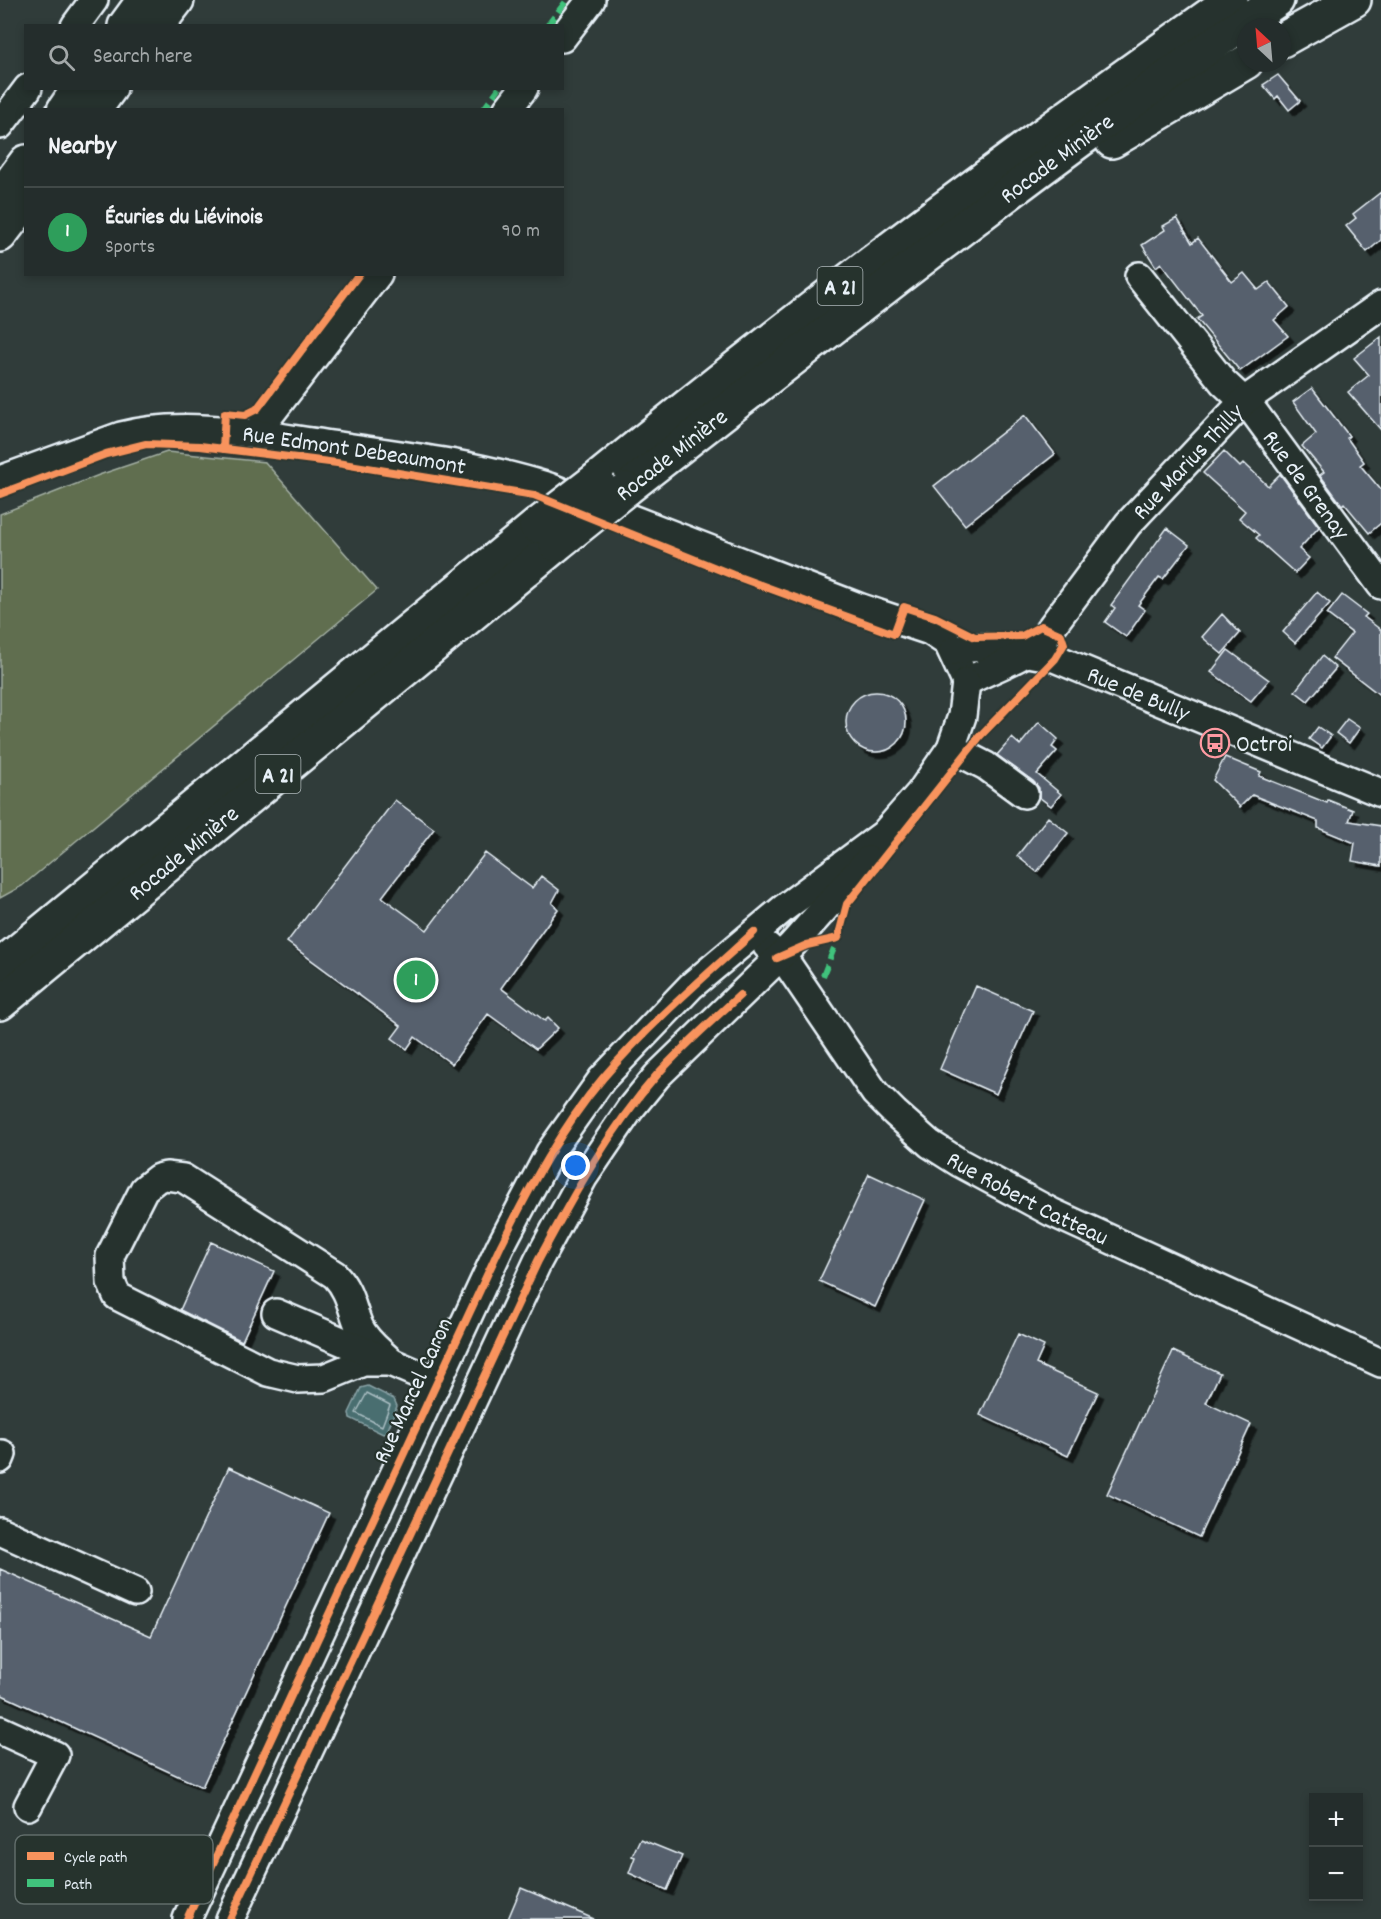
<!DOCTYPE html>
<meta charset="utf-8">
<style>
:root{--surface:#242d2c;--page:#303938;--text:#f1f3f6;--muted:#a3a8a9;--line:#414948;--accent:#95b2f1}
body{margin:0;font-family:Dekko,sans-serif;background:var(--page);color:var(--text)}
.controls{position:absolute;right:18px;bottom:18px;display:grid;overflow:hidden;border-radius:0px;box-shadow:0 3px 9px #0003}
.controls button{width:54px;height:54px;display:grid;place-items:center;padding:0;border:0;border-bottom:2px solid var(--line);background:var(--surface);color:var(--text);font:30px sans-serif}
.compass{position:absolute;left:1237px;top:18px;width:54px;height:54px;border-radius:50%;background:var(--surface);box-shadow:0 3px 9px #0003;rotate:334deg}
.you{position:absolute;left:576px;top:1166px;width:21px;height:21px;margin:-15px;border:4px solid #fff;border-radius:50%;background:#1a73e8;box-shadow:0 0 0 9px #1a73e833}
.badge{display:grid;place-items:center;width:39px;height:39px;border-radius:50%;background:var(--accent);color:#fff;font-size:20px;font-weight:700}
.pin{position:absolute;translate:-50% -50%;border:3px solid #fff;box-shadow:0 2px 6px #0006}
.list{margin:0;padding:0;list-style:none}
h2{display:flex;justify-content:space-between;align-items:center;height:78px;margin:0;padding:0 24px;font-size:26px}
h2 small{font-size:20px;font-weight:400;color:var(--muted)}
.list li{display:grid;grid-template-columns:39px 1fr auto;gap:18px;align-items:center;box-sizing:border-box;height:90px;padding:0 24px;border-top:2px solid var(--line)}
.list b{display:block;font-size:22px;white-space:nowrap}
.list p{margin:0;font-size:20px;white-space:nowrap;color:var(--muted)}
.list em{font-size:20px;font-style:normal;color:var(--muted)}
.icon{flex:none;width:33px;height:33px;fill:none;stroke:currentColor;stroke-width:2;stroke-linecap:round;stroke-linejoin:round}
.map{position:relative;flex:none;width:1381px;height:1919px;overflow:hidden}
.search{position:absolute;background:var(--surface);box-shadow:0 3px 9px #0003;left:24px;top:24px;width:540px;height:66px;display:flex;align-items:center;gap:15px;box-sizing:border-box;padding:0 21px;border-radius:0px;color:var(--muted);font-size:22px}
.panel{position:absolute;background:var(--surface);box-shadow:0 3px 9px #0003;left:24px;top:108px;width:540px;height:168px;border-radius:0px}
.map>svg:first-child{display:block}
.green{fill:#606e50;stroke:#a4b0a4;stroke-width:1.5}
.water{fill:#4a6e70;stroke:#89a2a6;stroke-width:1.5}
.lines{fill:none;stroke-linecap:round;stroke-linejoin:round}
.shore{stroke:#a9bdc2;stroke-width:1.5}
.building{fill:#57606d;stroke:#e8f1f8;stroke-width:1.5;filter:url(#shadow)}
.minor-casing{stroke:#e8f1f8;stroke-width:32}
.major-casing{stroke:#e8f1f8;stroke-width:38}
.highway-casing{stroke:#e8f1f8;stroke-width:38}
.minor{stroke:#26332d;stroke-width:27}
.major{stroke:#26332d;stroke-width:33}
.highway{stroke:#26332d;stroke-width:33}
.highway-bridge-casing{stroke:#e8f1f8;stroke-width:38;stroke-linecap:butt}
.highway-bridge{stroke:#26332d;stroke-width:33}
.quiet{stroke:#40c37c;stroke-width:6;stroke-dasharray:12 6;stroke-linecap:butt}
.cycleway-casing{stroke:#26332d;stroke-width:11}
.cycleway{stroke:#f8935d;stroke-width:8}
.labels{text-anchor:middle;stroke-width:4.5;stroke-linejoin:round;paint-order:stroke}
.shield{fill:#26332d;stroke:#aeb8bb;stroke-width:1.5}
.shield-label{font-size:22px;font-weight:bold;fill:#e8f1f8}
.street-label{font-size:24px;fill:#e8f1f8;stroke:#26332d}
.poi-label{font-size:24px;fill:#e8f1f8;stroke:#26332d;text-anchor:start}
.key{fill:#26332d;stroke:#606c6a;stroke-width:1.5}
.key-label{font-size:16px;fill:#e8f1f8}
</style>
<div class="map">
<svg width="1381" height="1919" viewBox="0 0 1381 1919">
<defs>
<filter id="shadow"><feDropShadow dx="5.5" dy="5.5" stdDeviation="0" flood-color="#0009"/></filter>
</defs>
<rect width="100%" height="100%" fill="#303c3a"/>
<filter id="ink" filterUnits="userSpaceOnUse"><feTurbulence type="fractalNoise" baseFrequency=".0167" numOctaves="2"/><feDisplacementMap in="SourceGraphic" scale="12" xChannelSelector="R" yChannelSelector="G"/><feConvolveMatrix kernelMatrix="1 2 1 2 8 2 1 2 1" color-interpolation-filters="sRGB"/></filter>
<g filter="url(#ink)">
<path class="green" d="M167 452 265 462 377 590 22 886 0 898V514L99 475Z"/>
<path class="water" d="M368 1386 394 1399 397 1406 387 1432 383 1434 350 1418 349 1413 361 1388Z"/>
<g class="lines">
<path class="shore" d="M367 1393 390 1405 382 1426 356 1413Z"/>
</g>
<path class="building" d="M1278 75 1300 101 1289 110 1278 96 1275 99 1263 85Z
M1381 192V240L1367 252 1346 226 1356 218 1353 214Z
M1177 218 1192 243 1198 238 1232 282 1244 273 1258 290 1269 282 1289 307 1274 320 1288 336 1240 371 1197 319 1202 316 1161 263 1156 267 1142 245 1165 230 1163 226Z
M1381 337V430L1348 392 1369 375 1354 358Z
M1312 388 1349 436 1347 438 1364 462 1360 465 1381 490V523L1369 533 1344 503 1342 505 1320 475 1324 472 1302 446 1316 434 1293 402Z
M1025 415 1055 454 965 525 934 486Z
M1224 451 1240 467 1244 463 1268 486 1280 474 1319 527 1299 549 1309 558 1295 573 1256 538 1259 535 1239 518 1245 511 1203 473Z
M1167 528 1189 545 1163 579 1159 577 1138 605 1145 610 1126 637 1105 622 1115 608 1111 605Z
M1317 592 1330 603 1295 643 1283 632Z
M1342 595 1367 614 1364 617 1381 630V696L1332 658 1352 633 1327 614Z
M1222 614 1240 633 1222 654 1202 637Z
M1228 650 1269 680 1251 701 1211 672Z
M1322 656 1336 668 1308 701 1295 691Z
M846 722a30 30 0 1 1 60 0a30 30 0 1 1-60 0Z
M1347 719 1360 728 1349 743 1336 733Z
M1039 722 1058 739 1052 747 1057 751 1037 774 1061 794 1051 806 1039 797V788L1033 781 997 755 1012 738 1020 745Z
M1318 727 1331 736 1322 748 1309 739Z
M1225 757 1261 772 1259 776 1327 803 1328 800 1353 810 1349 821 1381 826V866L1352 861 1355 843 1318 828V821L1252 795 1240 807 1213 780Z
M395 800 434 829 382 897 427 930 485 853 532 888 541 876 559 890 552 903 558 909 501 988 545 1021 548 1018 558 1028 536 1049 488 1014 452 1064 415 1037 407 1049 392 1038 401 1026 287 942Z
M1048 817 1068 833 1037 872 1017 856Z
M976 986 1033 1011 996 1094 940 1069Z
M869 1174 925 1200 875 1307 819 1281Z
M211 1242 274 1271 242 1341 180 1310Z
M1018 1334 1044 1346 1036 1364 1098 1392 1068 1456 980 1415Z
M1173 1351 1220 1373 1206 1403 1251 1424 1199 1537 1107 1494Z
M229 1467 329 1513 202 1787 0 1694V1569L151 1636Z
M640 1839 682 1856 667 1890 629 1873 635 1857 632 1856Z
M521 1888 545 1898 594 1919H508Z"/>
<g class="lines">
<g class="minor-casing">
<g id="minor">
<path d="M75 26 94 0"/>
<path d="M562 38 591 0"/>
<path d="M507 110 524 88"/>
<path d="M0 125 28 88"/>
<path id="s1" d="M1139 276 1223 382 1251 408 1381 585"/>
<path d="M255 434 378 274"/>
<path id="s2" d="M0 480 121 436C186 419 260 435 325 444 401 455 476 464 549 487L861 608 930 631 948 643 966 682"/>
<path id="s3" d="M953 651C988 642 1018 652 1052 657L1381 793"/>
<path id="s4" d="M966 682C991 668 1021 660 1041 641L1128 524 1244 401 1381 305"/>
<path d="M951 748 986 766 1024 794"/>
<path id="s5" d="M767 946 788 965 875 1093 895 1113 930 1144 960 1163 1051 1212 1381 1363"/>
<path d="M166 1176 183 1178 335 1275C350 1291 351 1307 359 1326 365 1341 380 1351 391 1362H363L324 1378 298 1379 268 1372 117 1296 111 1282 110 1256 144 1189 158 1178Z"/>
<path d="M276 1313 437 1382"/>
<path d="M0 1459 2 1454"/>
<path d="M0 1531 135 1592"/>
<path d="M0 1730 55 1755 28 1806"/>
<path d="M187 1919 501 1245 550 1152 602 1079 691 986 784 908 884 834 920 793 951 748 962 716 966 682"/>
<path d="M230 1919 538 1261 583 1178 630 1109 657 1076 791 946 868 860"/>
</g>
</g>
<g class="major-casing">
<path id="major" d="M125 26 144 0
M157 26 177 0
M64 110 79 88
M94 110 110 88
M0 197 26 162
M0 235 26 201"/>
</g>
<g class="highway-casing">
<g id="highway">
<path d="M1282 40 1354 0"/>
<path d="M1112 141 1246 62"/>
<path d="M597 479C802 311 1014 153 1231 0"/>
<path id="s6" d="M626 489C840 322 1053 153 1277 0"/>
<path d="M0 966 536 526"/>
<path id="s7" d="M0 1003 556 545"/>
</g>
</g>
<use href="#minor" class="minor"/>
<use href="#major" class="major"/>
<use href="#highway" class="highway"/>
<g class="highway-bridge-casing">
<path id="highway-bridge" d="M536 526 597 479
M556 545 626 489"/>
</g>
<use href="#highway-bridge" class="highway-bridge"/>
<path class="quiet" d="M547 26 567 0
M483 110 499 88
M823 976 838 938"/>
<g class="cycleway-casing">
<path id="cycleway" d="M223 449 225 413 245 415 257 409 359 274
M0 494 106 454 146 444 200 446 337 463 534 495 733 575 894 634 904 607 935 617 975 637 1022 636 1041 626 1061 635 1064 644 1055 659 980 736 847 904 838 938 807 945 777 958
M187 1919 501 1245C530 1187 561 1128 603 1078 649 1024 702 979 754 932
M230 1919 538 1261C573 1196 608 1131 657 1075 683 1046 712 1021 740 995"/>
</g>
<use href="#cycleway" class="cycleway"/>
</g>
</g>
<defs>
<g id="bus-ring" transform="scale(1.5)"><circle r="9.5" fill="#26332d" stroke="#ff9aa2" stroke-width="1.5"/><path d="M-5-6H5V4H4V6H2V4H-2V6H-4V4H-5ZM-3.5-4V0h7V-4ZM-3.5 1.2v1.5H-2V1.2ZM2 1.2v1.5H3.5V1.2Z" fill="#ff9aa2"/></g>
</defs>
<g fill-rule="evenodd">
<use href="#bus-ring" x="1215" y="743"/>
</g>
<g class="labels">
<g class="shield">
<rect x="817.5" y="267" width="45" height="38" rx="4.5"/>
<rect x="255.5" y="755" width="45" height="38" rx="4.5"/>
</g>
<g class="shield-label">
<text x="840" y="294">A 21</text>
<text x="278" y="782">A 21</text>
</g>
<g class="street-label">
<text dy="8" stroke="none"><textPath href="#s6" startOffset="543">Rocade Minière</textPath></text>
<text dy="8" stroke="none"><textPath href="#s2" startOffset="364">Rue Edmont Debeaumont</textPath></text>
<text transform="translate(671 454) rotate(-38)" y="8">Rocade Minière</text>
<text dy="8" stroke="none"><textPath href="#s4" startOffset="318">Rue Marius Thilly</textPath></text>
<text dy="8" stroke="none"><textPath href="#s1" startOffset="268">Rue de Grenay</textPath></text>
<text dy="8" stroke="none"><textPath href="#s3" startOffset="194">Rue de Bully</textPath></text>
<text dy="8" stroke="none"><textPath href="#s7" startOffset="237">Rocade Minière</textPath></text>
<text dy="8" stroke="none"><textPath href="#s5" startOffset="370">Rue Robert Catteau</textPath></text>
<text transform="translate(412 1390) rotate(-65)" y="8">Rue Marcel Caron</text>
</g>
<g class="poi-label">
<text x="1236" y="751">Octroi</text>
</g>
</g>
<rect x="15" y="1835" width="198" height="69" rx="9" class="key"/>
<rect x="27" y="1852" width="27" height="8" fill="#f8935d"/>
<rect x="27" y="1879" width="27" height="8" fill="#40c37c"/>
<g class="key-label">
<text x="64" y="1862">Cycle path</text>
<text x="64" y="1889">Path</text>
</g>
</svg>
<div class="controls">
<button>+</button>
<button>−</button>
</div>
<svg class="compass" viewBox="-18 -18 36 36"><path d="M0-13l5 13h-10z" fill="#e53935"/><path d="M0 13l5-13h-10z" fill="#a3a8a9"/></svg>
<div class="you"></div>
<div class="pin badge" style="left:416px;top:980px;background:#2e9e5b">1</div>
<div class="search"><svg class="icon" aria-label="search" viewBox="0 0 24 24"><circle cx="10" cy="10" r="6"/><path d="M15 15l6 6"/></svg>Search here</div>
<section class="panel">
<h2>Nearby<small></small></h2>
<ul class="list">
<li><span class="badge" style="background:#2e9e5b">1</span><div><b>Écuries du Liévinois</b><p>Sports</p></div><em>90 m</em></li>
</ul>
</section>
</div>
